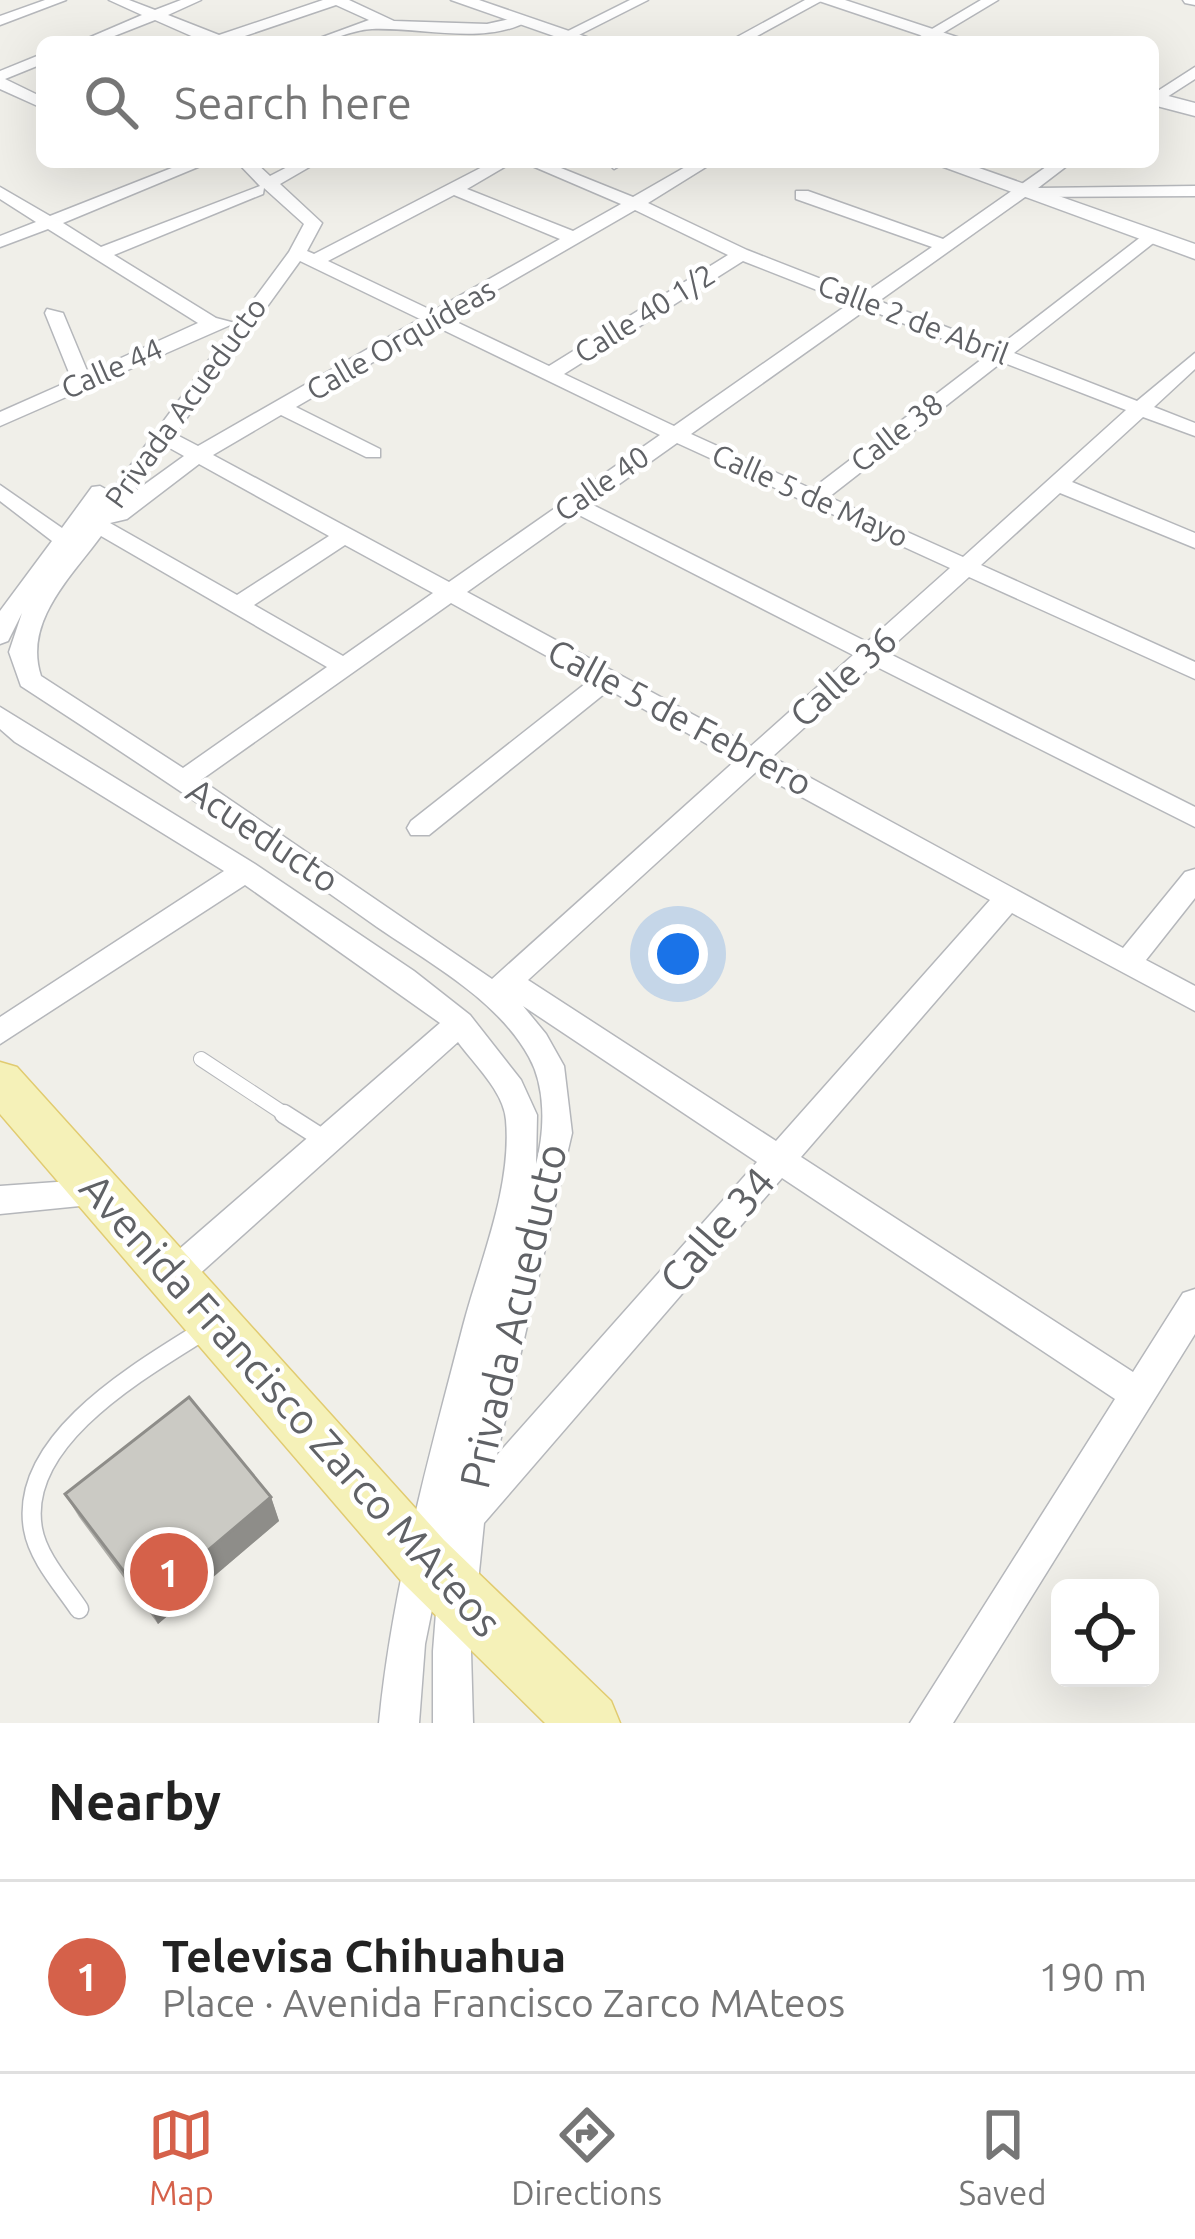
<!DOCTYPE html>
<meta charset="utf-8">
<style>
:root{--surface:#fff;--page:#f6f6f6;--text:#222;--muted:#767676;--line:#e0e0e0;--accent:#d5614a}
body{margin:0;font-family:Ubuntu,sans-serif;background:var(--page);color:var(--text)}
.controls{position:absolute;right:36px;bottom:36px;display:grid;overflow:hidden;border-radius:18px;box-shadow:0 12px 48px #0002}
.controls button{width:108px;height:108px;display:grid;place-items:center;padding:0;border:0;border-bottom:3px solid var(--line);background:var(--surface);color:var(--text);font:60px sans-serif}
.you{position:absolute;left:678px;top:954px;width:42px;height:42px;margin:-30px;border:9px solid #fff;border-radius:50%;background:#1a73e8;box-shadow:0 0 0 18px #1a73e833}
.badge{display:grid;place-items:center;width:78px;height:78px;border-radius:50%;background:var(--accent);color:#fff;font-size:39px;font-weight:700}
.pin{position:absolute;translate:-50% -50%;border:6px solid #fff;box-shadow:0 3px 12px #0006}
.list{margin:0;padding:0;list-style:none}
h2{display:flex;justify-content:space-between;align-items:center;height:156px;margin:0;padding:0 48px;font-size:51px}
h2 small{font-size:39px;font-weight:400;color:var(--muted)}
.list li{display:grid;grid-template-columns:78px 1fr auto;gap:36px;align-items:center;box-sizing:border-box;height:192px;padding:0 48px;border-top:3px solid var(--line)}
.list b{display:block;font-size:45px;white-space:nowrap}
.list p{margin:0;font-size:39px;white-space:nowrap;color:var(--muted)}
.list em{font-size:39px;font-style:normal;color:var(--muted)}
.icon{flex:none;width:66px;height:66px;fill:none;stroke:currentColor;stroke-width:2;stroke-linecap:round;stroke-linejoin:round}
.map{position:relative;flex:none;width:1195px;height:1723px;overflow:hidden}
.search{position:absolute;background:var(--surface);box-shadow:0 12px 48px #0002;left:36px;right:36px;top:36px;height:132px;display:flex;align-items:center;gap:30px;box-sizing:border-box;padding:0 42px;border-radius:18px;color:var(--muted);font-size:45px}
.sheet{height:348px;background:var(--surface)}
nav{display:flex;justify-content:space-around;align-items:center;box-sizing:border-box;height:168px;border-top:3px solid var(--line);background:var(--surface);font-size:33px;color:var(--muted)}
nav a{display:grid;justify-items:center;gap:6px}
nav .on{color:var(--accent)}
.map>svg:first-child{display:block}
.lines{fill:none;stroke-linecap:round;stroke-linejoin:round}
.lane-far1-casing{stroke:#b5b7bb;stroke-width:16}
.lane-casing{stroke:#b5b7bb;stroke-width:21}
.street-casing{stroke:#b5b7bb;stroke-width:3}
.secondary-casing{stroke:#b7b9bd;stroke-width:3}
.primary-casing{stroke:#e1cb70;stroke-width:3}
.lane-far1{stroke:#fff;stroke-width:14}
.lane{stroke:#fff;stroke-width:18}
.street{fill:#fff;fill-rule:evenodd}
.secondary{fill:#fff;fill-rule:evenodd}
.primary{fill:#f5f1b8;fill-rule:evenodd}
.wall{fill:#afaea9}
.shaded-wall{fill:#8e8d89}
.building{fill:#cbcac4;stroke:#8e8d89;stroke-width:3}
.labels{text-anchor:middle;stroke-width:9;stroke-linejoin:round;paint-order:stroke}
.far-street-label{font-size:30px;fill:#606266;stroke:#fff}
.street-label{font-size:36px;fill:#606266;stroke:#fff}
.near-street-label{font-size:42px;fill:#606266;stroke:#fff}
</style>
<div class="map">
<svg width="1195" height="1723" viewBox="0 0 1195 1723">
<rect width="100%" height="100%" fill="#f0efe9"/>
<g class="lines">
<g class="lane-far1-casing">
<path id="lane-far1" d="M201 1059 289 1117"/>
</g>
<g class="lane-casing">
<path id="lane" d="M284 1114 328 1142
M79 1609C63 1585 38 1558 33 1529 17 1439 143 1369 206 1329"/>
</g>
<g class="street-casing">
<path id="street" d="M45 0H66L0 25V16Z
M109 0H129L155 10 181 0H201L168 15 219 35 323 0H349L394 21 487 24 523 16 530 20C486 46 422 27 372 29 350 30 332 42 309 42L369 20 336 5 227 42H205L155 20 99 42H79L142 15Z
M630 0H648L565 42H546Z
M805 0H823L746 42H728Z
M981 0H998L928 42H910Z
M1183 0H1195V5L1185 3Z
M42 54V64L5 79 42 97V108L0 89V71Z
M1195 67V79L1153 106V94Z
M187 162H210L63 223 101 247 260 186 237 162H255L270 176 297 162H318L280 184 322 223 307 251 314 254 492 162H513L467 189 573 231 621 204 523 162H546L633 197 694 162H714L648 203 747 250 862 295 932 247 796 199V191H808L943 239 1053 162H1072L1038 188 1195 186V196L1025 197 879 301 998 347 1146 233 1161 237 1014 353 1137 401 1195 353V369L1154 407 1195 423V436L1143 417 1072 482 1195 533V548L1060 493 981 565 1195 662V679L969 577 886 652 1195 807V827L873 665 772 757 1123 948 1185 872 1195 869V898L1146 960 1195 986V1011L1012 913 801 1157 1133 1372 1183 1293 1195 1289V1334L953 1723H910L1115 1399 782 1178 484 1523 471 1651 473 1723H433V1651L439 1575 425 1644 419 1723H379C392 1588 429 1457 463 1326 480 1261 512 1188 506 1120 504 1092 474 1064 458 1042L186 1286 174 1290 162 1286 157 1275 162 1264 440 1023 245 885 0 1044V1017L224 871 15 742 0 729V707L255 864 414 971 470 1015 521 1080 537 1115 536 1164C545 1131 546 1087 529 1057 497 999 429 963 377 927 260 844 141 764 21 686L9 652 22 613 8 641 0 644V611L52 541 0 501V485L62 528 92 487 100 486 111 492 289 252 304 224 264 188 263 194 114 255 216 318 235 323 0 426V412L72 380 45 313 47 309 63 313 88 373 198 323 48 229 0 247V236L36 222 0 199V187L50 216ZM454 195 560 239 433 311 328 261ZM635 210 728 255 549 366 448 318ZM300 261 420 319 198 446 175 434ZM743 261 850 303 674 426 564 374ZM867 309 986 356 812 489 691 434ZM435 326 660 435 449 582 213 455 281 415 366 457H380V449L296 407ZM1002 362 1126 410 963 557 829 497ZM677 443 950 568 867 642 591 504ZM166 446 184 456 130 495ZM199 464 329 536 237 595 110 523 127 519ZM577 514 853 655 751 746 467 592ZM101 536 327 667 183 768 41 676C23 622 71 577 101 536ZM345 545 433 593 343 656 254 605ZM451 603 590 680 411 821 407 828 411 835H429L609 690 736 760 492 979 201 780ZM756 772 990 900 776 1141 528 980ZM523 1006 757 1162 497 1455 572 1133 564 1066 546 1034Z
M607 162H626L614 169Z
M99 1179 110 1183 115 1193 110 1203 0 1214V1186Z"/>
</g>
<g class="secondary-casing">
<path id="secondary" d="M451 0H479L601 42H571Z
M816 0H845L972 42H941Z
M1153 92 1195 103V116L1153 105Z
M930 162H962L1195 244V259Z"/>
</g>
<g class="primary-casing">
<path id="primary" d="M0 1062 17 1067 444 1540 611 1701 620 1723H545L402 1582 0 1114Z"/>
</g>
<use href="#lane-far1" class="lane-far1"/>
<use href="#lane" class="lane"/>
<use href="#street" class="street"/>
<use href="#secondary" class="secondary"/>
<use href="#primary" class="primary"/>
</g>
<path class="wall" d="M65 1494 271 1497 279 1521 158 1624 79 1517Z"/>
<path class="shaded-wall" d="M271 1497 279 1521 158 1624 147 1602Z"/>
<path class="building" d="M189 1397 271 1497 147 1602 65 1494Z"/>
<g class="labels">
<g class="far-street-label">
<text transform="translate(645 314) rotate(-32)" y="10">Calle 40 1/2</text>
<text transform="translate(913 320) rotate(21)" y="10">Calle 2 de Abril</text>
<text transform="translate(401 340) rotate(-30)" y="10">Calle Orquídeas</text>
<text transform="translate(112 369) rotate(-24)" y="10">Calle 44</text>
<text transform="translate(186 403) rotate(-54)" y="10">Privada Acueducto</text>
<text transform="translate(897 433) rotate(-38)" y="10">Calle 38</text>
<text transform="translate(602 484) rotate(-35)" y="10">Calle 40</text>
<text transform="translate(810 496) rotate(24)" y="10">Calle 5 de Mayo</text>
</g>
<g class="street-label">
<text transform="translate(843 677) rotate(-42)" y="13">Calle 36</text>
<text transform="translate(680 717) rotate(28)" y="13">Calle 5 de Febrero</text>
<text transform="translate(263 835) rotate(34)" y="13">Acueducto</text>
</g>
<g class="near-street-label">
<text transform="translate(717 1230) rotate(-49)" y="15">Calle 34</text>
<text transform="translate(513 1316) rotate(-77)" y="15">Privada Acueducto</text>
<text transform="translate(291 1405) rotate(48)" y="15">Avenida Francisco Zarco MAteos</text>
</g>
</g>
</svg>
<div class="controls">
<button><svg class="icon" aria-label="locate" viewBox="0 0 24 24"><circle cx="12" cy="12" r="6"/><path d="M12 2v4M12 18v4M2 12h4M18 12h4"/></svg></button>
</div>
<div class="you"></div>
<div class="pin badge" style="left:169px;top:1572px">1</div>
<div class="search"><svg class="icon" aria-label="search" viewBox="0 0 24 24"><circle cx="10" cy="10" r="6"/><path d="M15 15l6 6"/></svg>Search here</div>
</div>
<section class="sheet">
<h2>Nearby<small></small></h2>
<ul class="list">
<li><span class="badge">1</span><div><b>Televisa Chihuahua</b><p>Place · Avenida Francisco Zarco MAteos</p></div><em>190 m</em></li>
</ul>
</section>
<nav>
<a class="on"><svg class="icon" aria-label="map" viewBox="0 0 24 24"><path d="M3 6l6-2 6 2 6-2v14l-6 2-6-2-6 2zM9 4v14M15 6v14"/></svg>Map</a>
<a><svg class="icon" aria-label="directions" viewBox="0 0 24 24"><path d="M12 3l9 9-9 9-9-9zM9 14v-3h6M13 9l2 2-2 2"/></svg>Directions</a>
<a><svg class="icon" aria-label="saved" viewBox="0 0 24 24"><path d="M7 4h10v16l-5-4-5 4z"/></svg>Saved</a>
</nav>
